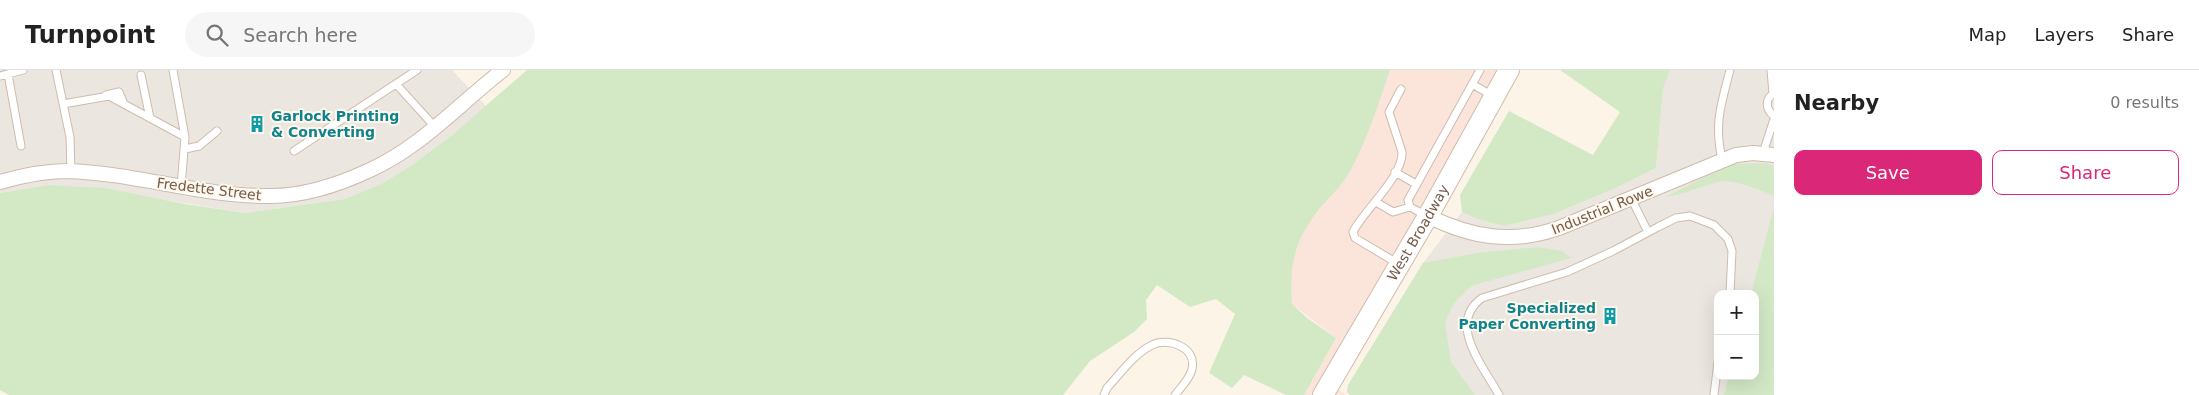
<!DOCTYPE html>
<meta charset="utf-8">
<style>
:root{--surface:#fff;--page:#f6f6f6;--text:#222;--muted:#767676;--line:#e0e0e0;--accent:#db2777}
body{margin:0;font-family:"DejaVu Sans",sans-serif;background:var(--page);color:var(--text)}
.controls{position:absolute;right:15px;bottom:15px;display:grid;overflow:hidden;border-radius:10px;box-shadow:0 5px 20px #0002}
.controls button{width:45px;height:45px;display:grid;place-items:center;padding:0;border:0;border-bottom:1px solid var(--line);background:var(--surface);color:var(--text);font:25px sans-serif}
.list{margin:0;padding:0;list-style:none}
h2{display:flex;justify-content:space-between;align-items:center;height:65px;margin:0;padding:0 20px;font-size:21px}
h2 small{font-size:16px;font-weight:400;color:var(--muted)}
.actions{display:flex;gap:10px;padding:15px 20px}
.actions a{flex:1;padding:11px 0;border:1px solid var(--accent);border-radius:10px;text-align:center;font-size:18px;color:var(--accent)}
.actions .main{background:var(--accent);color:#fff}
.icon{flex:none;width:28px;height:28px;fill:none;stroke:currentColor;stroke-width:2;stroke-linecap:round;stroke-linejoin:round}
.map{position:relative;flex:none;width:1774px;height:325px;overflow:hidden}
header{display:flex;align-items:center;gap:30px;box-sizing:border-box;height:70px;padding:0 25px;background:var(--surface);border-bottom:1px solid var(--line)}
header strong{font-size:24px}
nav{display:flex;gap:28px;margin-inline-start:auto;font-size:18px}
.search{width:350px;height:45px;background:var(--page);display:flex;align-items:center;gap:12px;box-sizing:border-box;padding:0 18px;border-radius:28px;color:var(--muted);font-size:19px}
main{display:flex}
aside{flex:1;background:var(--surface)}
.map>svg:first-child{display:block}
.commercial{fill:#fbe5db}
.industrial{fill:#ece6e0;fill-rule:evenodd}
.green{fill:#d3e9c6}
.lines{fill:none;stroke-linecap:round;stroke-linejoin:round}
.service-casing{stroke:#cdbcad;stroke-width:9}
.minor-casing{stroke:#cdbcad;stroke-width:16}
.secondary-casing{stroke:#d0bcab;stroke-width:22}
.service{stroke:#fff;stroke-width:7}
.minor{stroke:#fff;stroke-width:14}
.secondary{stroke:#fff;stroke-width:20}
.labels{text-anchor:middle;stroke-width:4;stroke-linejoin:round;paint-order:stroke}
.culture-label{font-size:14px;font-weight:bold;fill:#0d838f;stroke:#fef8ed;text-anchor:start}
.street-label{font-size:14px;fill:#745b4c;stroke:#fef8ed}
</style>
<header>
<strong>Turnpoint</strong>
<div class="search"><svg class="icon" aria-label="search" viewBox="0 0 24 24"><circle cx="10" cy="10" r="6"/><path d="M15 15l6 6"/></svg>Search here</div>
<nav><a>Map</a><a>Layers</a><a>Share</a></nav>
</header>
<main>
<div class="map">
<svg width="1774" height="325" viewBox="0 0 1774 325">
<rect width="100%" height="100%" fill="#fcf4e7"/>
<path class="commercial" d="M1390 0H1509L1330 313 1346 325H1304L1336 268 1292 234 1290 211 1294 183 1307 155 1348 105 1366 66Z"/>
<path class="industrial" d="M0 0H452L486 36 452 65 409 97 381 114 344 129 246 143 152 128 47 115 0 123Z
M1670 0H1774V325H1350L1347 322 1348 315 1423 193 1462 142 1477 149 1504 156 1554 144 1616 118 1656 98 1663 19ZM1718 224H1755V306H1718Z"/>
<path class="green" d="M527 0H1390C1378 35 1367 71 1349 103 1342 115 1331 126 1322 136 1295 168 1289 193 1292 234L1307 248 1336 268 1304 325H1286L1244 305 1232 318 1209 303 1235 244 1216 229 1190 237 1157 215 1146 230 1147 249 1134 262 1090 291 1063 325H9L0 320V123L47 115 105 118 185 134 246 143 344 129 381 114 409 97 452 65Z
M1560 0H1670L1663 19 1656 98 1616 118 1554 144 1504 156 1477 149 1462 142 1460 125 1509 41 1593 85 1620 42Z
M1765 93 1774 96V126C1760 120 1733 108 1718 112 1700 116 1684 125 1665 127L1731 94Z
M1774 137V325H1724L1729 306H1755V224H1751Z
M1537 177 1562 181 1571 188 1471 216 1454 233 1445 252 1451 292 1475 325H1350L1347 322 1348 315 1423 193 1477 183Z"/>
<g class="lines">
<g class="service-casing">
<path id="service" d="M56 0 70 67 71 101
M173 0 185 67 181 117
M1771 0 1773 24
M8 4 21 76
M141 5 150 48
M0 6 23 0
M396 14 435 57
M1472 14 1493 26
M1774 23C1765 29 1765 39 1774 46
M106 25 119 22 124 34
M63 34 109 26 185 67
M185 79 199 76 217 61
M294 81 417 0
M1763 83 1774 49
M1722 90C1714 53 1721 35 1730 0
M1395 102 1416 114
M1631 128 1648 162
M1376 132 1393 142 1410 137
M1427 146 1410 137 1408 130 1480 0
M1397 193 1355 168 1353 162C1363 141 1403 107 1402 82L1389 42 1401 19
M1104 325 1107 318C1120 304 1135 283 1152 275 1168 267 1197 277 1192 299 1190 309 1181 317 1175 325
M1499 325C1484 297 1446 254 1482 228L1567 202 1613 181 1658 157 1676 148 1690 146 1714 155 1728 169 1732 181 1730 224
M1714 325 1718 292"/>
</g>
<g class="minor-casing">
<path id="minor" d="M0 112C21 106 45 101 67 101 136 103 202 127 271 126 304 126 340 114 370 100 421 77 459 34 503 0
M1428 146C1472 168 1513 174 1559 158L1736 85 1753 83 1774 85"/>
</g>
<g class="secondary-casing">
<g id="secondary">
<path id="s1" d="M1323 325 1428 146 1509 0"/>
</g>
</g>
<use href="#service" class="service"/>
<use href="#minor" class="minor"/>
<use href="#secondary" class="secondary"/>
</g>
<defs>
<g id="building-bare" transform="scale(1.35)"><path d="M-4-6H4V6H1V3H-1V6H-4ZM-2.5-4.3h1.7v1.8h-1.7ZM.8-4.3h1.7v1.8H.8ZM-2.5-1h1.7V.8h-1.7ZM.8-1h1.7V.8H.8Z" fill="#0f9aa8" stroke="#fef8ed" stroke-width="2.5" paint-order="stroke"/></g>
</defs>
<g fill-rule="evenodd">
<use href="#building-bare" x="257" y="54"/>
<use href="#building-bare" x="1610" y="246"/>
</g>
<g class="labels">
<g class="culture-label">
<text x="271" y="51">Garlock Printing<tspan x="271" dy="16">&amp; Converting</tspan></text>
<text x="1596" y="243" text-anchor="end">Specialized<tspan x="1596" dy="16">Paper Converting</tspan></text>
</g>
<g class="street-label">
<text transform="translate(209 119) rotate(7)" y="5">Fredette Street</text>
<text transform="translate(1602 140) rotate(-22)" y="5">Industrial Rowe</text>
<text dy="5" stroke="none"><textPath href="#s1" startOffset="188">West Broadway</textPath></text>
</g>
</g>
</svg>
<div class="controls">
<button>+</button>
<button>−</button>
</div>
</div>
<aside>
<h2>Nearby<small>0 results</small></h2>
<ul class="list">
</ul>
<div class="actions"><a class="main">Save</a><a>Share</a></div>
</aside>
</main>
